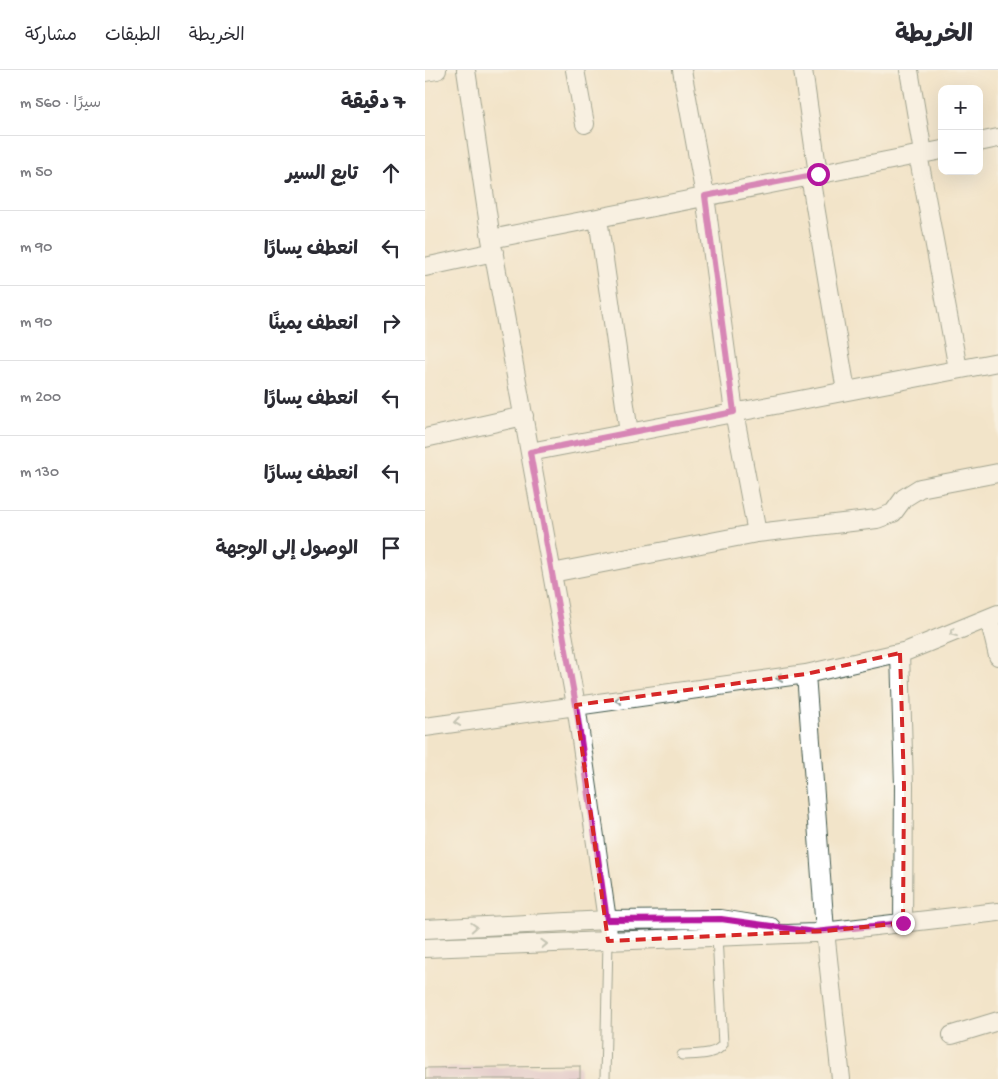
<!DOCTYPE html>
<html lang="ar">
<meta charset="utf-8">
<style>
:root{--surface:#fff;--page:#f7f7f7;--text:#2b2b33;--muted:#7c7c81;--line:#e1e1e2}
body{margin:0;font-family:"Gochi Hand","Playpen Sans Arabic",sans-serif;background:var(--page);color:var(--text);direction:rtl}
.controls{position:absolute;right:15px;top:15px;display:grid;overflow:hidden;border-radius:10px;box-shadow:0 5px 20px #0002}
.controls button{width:45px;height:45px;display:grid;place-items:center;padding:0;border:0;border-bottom:1px solid var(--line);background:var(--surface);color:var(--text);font:25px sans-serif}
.stop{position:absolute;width:15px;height:15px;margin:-11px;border:4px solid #b5179e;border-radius:50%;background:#fff}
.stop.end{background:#b5179e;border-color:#fff;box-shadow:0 1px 5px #0008}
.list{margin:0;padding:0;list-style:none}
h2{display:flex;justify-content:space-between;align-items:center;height:65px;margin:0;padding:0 20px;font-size:21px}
h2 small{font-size:16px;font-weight:400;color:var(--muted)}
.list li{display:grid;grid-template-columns:32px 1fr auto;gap:15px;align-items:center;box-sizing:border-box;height:75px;padding:0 20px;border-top:1px solid var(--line)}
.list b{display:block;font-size:19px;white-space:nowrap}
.list em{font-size:16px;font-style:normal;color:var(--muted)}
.icon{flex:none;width:28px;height:28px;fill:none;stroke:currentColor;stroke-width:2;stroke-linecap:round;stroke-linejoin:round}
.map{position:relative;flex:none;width:573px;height:1009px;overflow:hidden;direction:ltr}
header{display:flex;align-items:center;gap:30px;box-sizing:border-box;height:70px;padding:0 25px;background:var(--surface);border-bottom:1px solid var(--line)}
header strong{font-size:24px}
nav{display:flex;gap:28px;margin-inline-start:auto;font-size:18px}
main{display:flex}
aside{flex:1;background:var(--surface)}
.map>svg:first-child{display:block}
.building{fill:#c597c1}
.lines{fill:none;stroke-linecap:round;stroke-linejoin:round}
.service-casing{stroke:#3f564a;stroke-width:11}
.minor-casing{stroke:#3f564a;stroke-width:20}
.service{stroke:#fff;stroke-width:9}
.minor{stroke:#fff;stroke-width:18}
.oneway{stroke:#8f9e9a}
.route{stroke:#b5179e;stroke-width:6}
.marked{fill:none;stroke:#d62828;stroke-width:4;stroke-dasharray:10 6;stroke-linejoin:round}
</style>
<header>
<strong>الخريطة</strong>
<nav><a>الخريطة</a><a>الطبقات</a><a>مشاركة</a></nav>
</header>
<main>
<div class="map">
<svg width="573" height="1009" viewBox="0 0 573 1009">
<rect width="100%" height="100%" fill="#fdfcf7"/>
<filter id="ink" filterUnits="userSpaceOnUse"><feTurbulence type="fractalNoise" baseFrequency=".02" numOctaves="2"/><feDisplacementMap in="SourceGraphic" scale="10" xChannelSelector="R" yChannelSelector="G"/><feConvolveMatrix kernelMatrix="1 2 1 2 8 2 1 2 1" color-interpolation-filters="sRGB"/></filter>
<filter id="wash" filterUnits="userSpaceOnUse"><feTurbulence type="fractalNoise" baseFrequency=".0096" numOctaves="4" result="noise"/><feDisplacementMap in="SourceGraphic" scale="20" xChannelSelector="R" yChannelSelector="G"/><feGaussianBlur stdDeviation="1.12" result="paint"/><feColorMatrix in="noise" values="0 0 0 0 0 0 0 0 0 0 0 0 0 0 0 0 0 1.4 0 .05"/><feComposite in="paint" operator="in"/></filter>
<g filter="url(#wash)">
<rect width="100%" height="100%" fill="#f2e4c9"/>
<g id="blocks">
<path class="building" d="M155 996V1009H0V998Z"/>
</g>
</g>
<g filter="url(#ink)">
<use href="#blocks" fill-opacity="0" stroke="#3f564a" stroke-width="1"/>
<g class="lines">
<g class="service-casing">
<path id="service" d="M257 985C269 984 291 986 298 974L292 867
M180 1009 183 871"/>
</g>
<g class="minor-casing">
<path id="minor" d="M41 0 66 169 151 635 182 850 183 871
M150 0 160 54
M257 0 280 126 309 342 332 463
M378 0 393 104
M484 0 498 83
M0 2 12 0
M554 72 573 68
M493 84 533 299
M385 106 421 321
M173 148 204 363
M66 169 517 80
M0 197 69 182
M0 368 99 346
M105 382 573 292
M127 503 332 463 452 449 468 443 479 428 495 418 573 403
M564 548 573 586
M475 583 479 716 478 853
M381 604 400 861 416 1009
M0 657 381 604 482 581 573 544
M0 859 182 850 296 849 346 857
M0 878 389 863 573 842
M527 965 573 951"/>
</g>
<use href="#service" class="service"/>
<use href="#minor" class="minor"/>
</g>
<defs><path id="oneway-chevron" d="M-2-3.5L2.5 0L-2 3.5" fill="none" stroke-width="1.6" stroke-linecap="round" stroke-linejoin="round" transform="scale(1.25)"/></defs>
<g class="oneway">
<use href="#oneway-chevron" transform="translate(528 563) rotate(158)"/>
<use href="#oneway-chevron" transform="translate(354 608) rotate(172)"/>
<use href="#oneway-chevron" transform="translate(193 630) rotate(172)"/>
<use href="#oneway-chevron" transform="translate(32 652) rotate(172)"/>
<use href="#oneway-chevron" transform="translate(49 857) rotate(-3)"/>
<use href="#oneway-chevron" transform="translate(119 874) rotate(-2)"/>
</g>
</g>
<g class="lines" filter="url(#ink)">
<path class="route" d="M393 104 280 126 309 342 105 382 151 635 182 850 296 849 389 862 478 853"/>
</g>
<path d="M0 0H573V1009H0ZM475 583 479 716 478 853 400 861 183 871 151 635 381 604Z" fill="#f2e4c9" fill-opacity=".55" fill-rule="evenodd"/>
<path class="marked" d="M475 583 479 716 478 853 400 861 183 871 151 635 381 604Z"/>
</svg>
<div class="controls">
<button>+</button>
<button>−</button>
</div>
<div class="stop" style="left:393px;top:104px"></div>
<div class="stop end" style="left:478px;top:853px"></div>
</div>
<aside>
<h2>7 دقيقة<small>سيرًا · 560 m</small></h2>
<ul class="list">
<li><svg class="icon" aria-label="ahead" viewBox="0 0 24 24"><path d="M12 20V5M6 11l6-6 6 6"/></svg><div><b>تابع السير</b></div><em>50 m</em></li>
<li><svg class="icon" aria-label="left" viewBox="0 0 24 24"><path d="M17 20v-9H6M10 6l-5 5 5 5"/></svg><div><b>انعطف يسارًا</b></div><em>90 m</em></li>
<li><svg class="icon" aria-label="right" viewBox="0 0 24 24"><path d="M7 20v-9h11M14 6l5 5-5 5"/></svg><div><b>انعطف يمينًا</b></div><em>90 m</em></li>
<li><svg class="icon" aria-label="left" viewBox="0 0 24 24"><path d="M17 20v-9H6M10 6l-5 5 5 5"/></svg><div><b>انعطف يسارًا</b></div><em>200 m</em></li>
<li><svg class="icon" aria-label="left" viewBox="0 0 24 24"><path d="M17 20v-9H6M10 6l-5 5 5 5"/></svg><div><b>انعطف يسارًا</b></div><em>130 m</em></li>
<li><svg class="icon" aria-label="arrive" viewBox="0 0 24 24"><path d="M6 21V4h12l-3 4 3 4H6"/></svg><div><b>الوصول إلى الوجهة</b></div></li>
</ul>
</aside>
</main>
